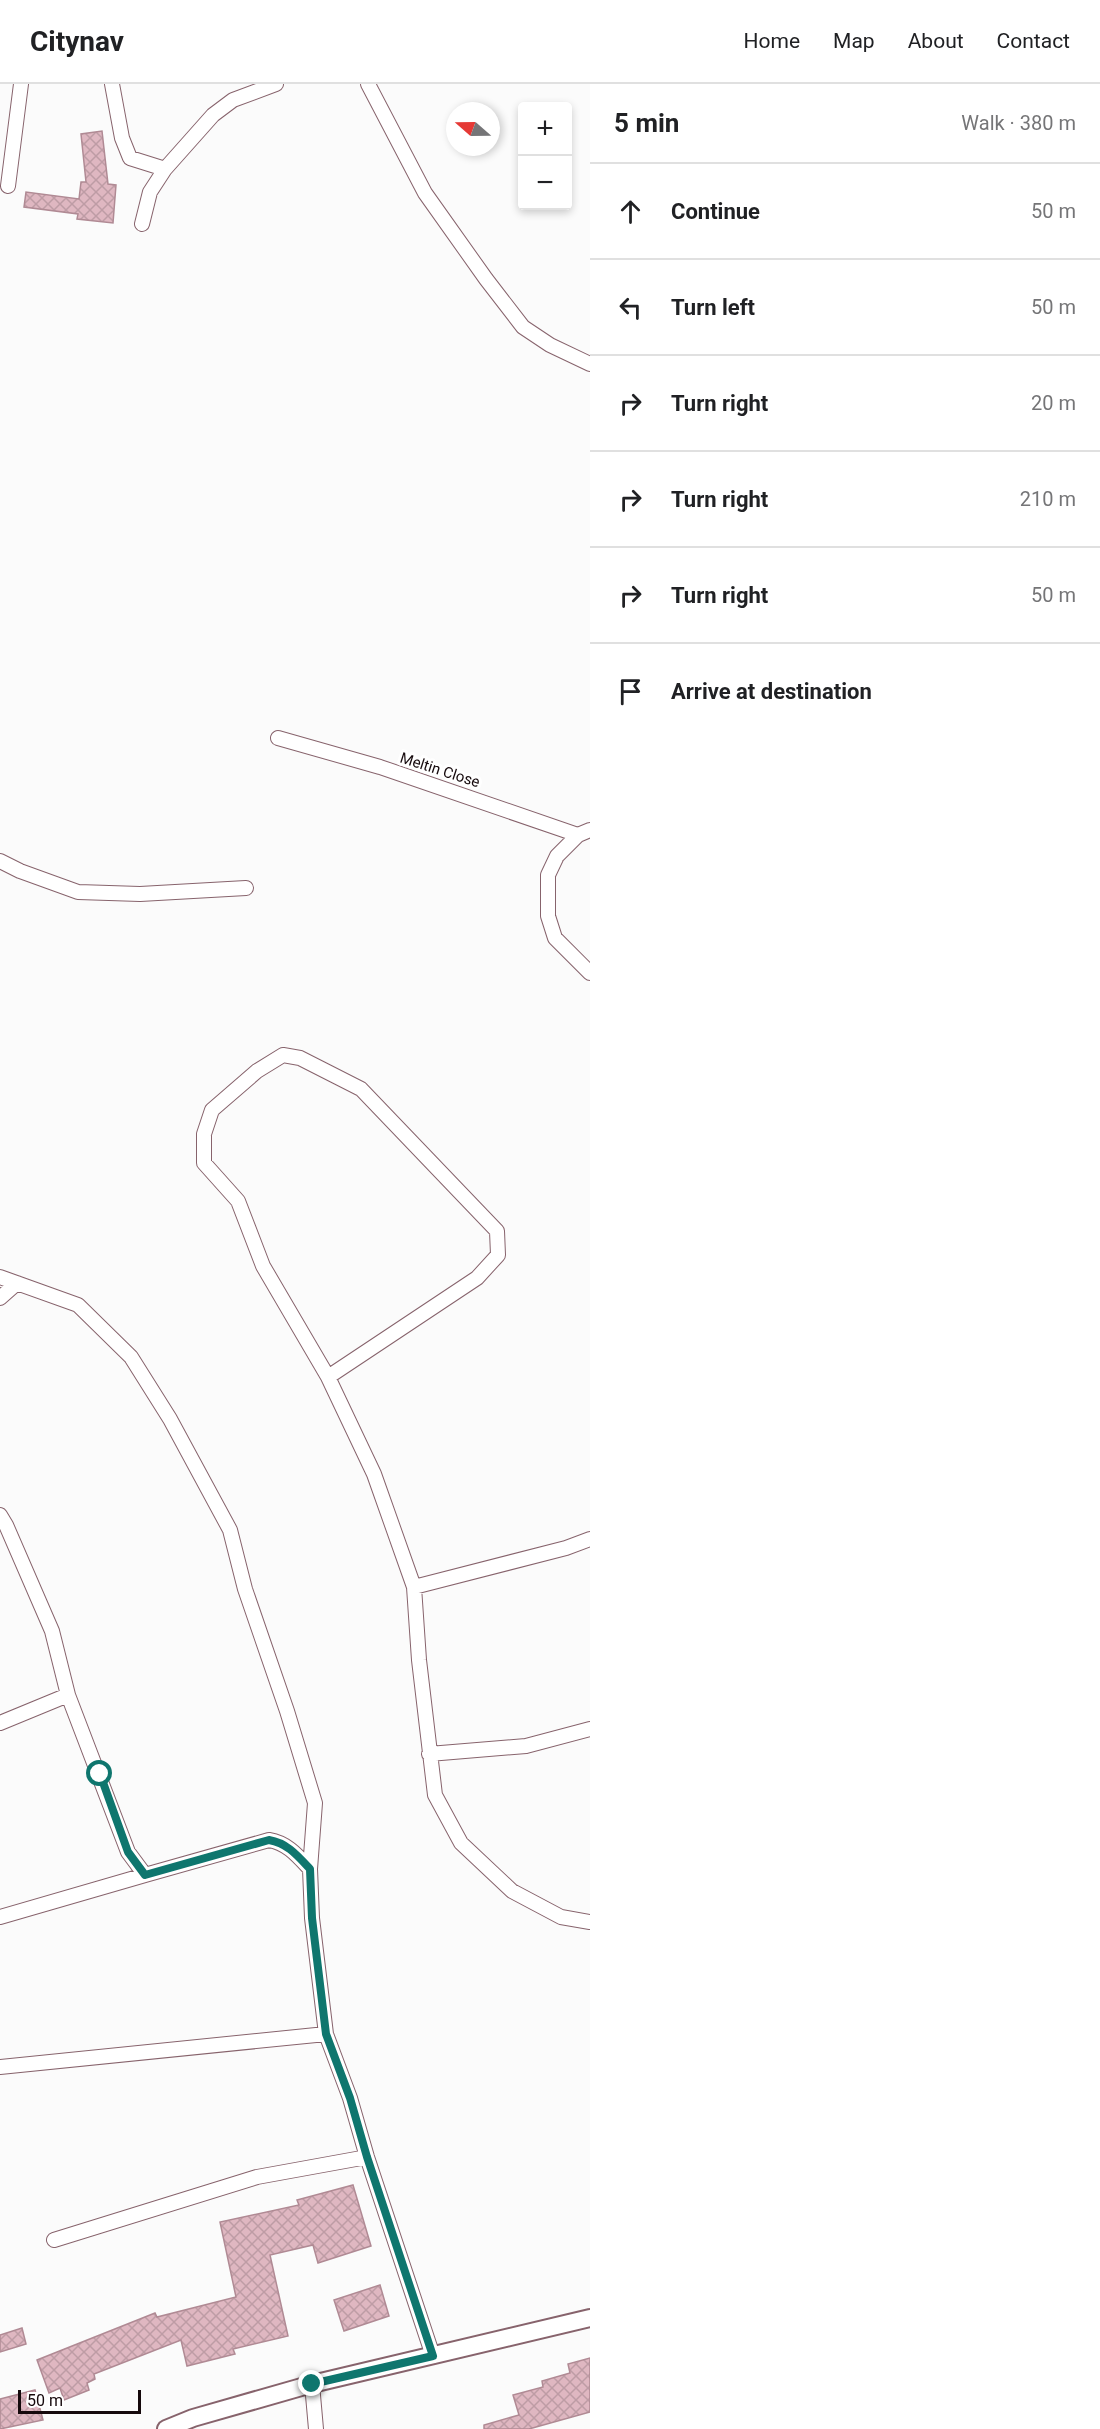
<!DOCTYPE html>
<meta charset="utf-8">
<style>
:root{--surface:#fff;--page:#f2f2f2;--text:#202124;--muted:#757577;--line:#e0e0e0}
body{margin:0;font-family:Roboto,sans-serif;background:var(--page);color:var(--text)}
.controls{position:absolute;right:18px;top:18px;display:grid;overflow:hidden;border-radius:6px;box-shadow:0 3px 9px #0003}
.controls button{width:54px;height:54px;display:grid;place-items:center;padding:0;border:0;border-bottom:2px solid var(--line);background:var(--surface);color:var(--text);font:30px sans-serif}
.compass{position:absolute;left:446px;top:18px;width:54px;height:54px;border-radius:50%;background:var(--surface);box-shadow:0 3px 9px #0003;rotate:290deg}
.scale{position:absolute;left:18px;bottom:15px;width:123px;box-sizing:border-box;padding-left:6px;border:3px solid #15090c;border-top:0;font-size:16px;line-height:21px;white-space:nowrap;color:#15090c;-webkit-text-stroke:4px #fff;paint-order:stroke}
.stop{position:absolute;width:18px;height:18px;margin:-14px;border:4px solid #0f766e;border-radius:50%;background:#fff}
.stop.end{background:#0f766e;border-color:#fff;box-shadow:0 2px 6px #0008}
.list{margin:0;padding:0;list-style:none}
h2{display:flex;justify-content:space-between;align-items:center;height:78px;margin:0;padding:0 24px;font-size:26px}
h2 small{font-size:20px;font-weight:400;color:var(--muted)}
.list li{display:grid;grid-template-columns:39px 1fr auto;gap:18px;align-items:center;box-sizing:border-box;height:96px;padding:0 24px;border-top:2px solid var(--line)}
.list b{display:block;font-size:22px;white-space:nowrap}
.list em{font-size:20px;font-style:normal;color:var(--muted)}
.icon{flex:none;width:33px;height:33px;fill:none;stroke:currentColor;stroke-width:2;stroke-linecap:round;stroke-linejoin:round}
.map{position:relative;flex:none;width:590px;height:2345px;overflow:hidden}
header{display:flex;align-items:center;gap:36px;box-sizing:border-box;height:84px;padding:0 30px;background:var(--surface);border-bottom:2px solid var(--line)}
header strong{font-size:28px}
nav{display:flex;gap:33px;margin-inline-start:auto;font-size:21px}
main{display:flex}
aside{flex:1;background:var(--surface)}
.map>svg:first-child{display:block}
.building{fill:url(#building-cross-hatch);stroke:#b08a94;stroke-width:1.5}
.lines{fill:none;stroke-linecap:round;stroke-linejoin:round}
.minor-casing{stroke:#87636c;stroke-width:16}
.tertiary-casing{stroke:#87636c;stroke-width:20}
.minor{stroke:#fff;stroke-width:14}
.tertiary{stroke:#fff;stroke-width:16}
.route{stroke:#0f766e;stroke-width:8}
.labels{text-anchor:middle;stroke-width:6;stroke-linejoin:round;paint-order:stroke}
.street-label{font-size:15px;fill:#15090c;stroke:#fff}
</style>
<header>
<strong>Citynav</strong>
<nav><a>Home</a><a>Map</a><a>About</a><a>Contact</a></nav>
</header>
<main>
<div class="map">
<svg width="590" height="2345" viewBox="0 0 590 2345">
<defs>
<pattern id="building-cross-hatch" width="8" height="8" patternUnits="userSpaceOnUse" patternTransform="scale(1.5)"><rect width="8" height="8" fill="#dfb7c1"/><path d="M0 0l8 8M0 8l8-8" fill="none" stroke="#be9ca5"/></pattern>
</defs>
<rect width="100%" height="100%" fill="#fbfbfb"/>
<path class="building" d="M102 47 108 100 116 101 113 139 77 135 78 130 24 123 26 108 79 115 81 98H86L81 50Z
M353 2101 371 2162 318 2179 313 2161 270 2171 288 2252 233 2265 235 2270 187 2282 181 2256 94 2290 95 2295 87 2299 89 2306 64 2316 60 2304 49 2309 37 2276 155 2229 157 2233 236 2213 220 2138 299 2121 297 2116Z
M380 2201 389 2232 344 2247 334 2216Z
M22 2244 26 2260 0 2268V2251Z
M590 2274V2328L529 2345H484V2341L519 2331 513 2311 543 2303 542 2297 570 2289 568 2280Z
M35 2306 43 2336 0 2345V2315Z"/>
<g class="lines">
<g class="minor-casing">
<path id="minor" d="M112 0 122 54 130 74 165 85
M368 0 425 109 486 195 523 243 550 261 590 280
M8 102 21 0
M142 140 150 108 165 85 213 31 233 16 276 0
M278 654 380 683 578 751 590 746
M578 751 557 772 548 791V832L555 854 590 889
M0 777 20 787 78 808 140 810 246 804
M0 1193 78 1221 131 1273 170 1335 230 1446 245 1505 287 1627 315 1719 310 1785 312 1834 326 1950 350 2014 367 2073 433 2272
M0 1214 17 1199
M328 1293 477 1194 498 1171 497 1147 361 1005 300 974 283 971 257 987 212 1026 204 1050V1079L238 1117 263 1182 328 1293 374 1390 414 1503 419 1576 435 1711 461 1759 512 1807 561 1833 590 1838
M0 1431 6 1441 52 1547 68 1611 128 1768 145 1791 269 1756C287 1759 297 1771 310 1785
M414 1503 566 1464 590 1455
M0 1639 68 1611
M429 1670 526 1662 590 1645
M0 1833 145 1791
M0 1983 326 1950
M54 2156 257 2093 367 2073
M312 2300 316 2345"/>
</g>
<g class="tertiary-casing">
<path id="tertiary" d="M166 2345 193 2334 312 2300 590 2234"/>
</g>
<use href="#minor" class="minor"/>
<use href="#tertiary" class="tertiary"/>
</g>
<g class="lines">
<path class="route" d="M100 1690 128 1768 145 1791 269 1756C287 1759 297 1771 310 1785L312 1834 326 1950 350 2014 367 2073 433 2272 312 2300"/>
</g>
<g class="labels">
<g class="street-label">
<text transform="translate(440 686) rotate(18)" y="5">Meltin Close</text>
</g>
</g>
</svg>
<div class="controls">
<button>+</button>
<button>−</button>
</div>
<svg class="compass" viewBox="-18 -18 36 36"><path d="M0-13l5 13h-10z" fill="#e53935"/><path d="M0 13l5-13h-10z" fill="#757577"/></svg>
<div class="scale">50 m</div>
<div class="stop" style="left:100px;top:1690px"></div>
<div class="stop end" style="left:312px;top:2300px"></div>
</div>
<aside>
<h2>5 min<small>Walk · 380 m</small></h2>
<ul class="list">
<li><svg class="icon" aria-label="ahead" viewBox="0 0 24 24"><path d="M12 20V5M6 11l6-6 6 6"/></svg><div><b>Continue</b></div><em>50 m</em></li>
<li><svg class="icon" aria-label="left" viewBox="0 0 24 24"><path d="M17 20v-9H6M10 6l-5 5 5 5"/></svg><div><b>Turn left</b></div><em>50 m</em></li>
<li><svg class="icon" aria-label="right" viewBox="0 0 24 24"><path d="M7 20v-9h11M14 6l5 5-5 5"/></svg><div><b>Turn right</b></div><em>20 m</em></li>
<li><svg class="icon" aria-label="right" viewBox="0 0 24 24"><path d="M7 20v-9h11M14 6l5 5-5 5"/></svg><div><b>Turn right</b></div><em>210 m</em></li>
<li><svg class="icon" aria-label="right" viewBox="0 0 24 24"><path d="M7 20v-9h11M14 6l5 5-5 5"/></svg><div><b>Turn right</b></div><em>50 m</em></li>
<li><svg class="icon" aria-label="arrive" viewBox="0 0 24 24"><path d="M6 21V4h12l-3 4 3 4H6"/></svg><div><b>Arrive at destination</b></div></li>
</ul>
</aside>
</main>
